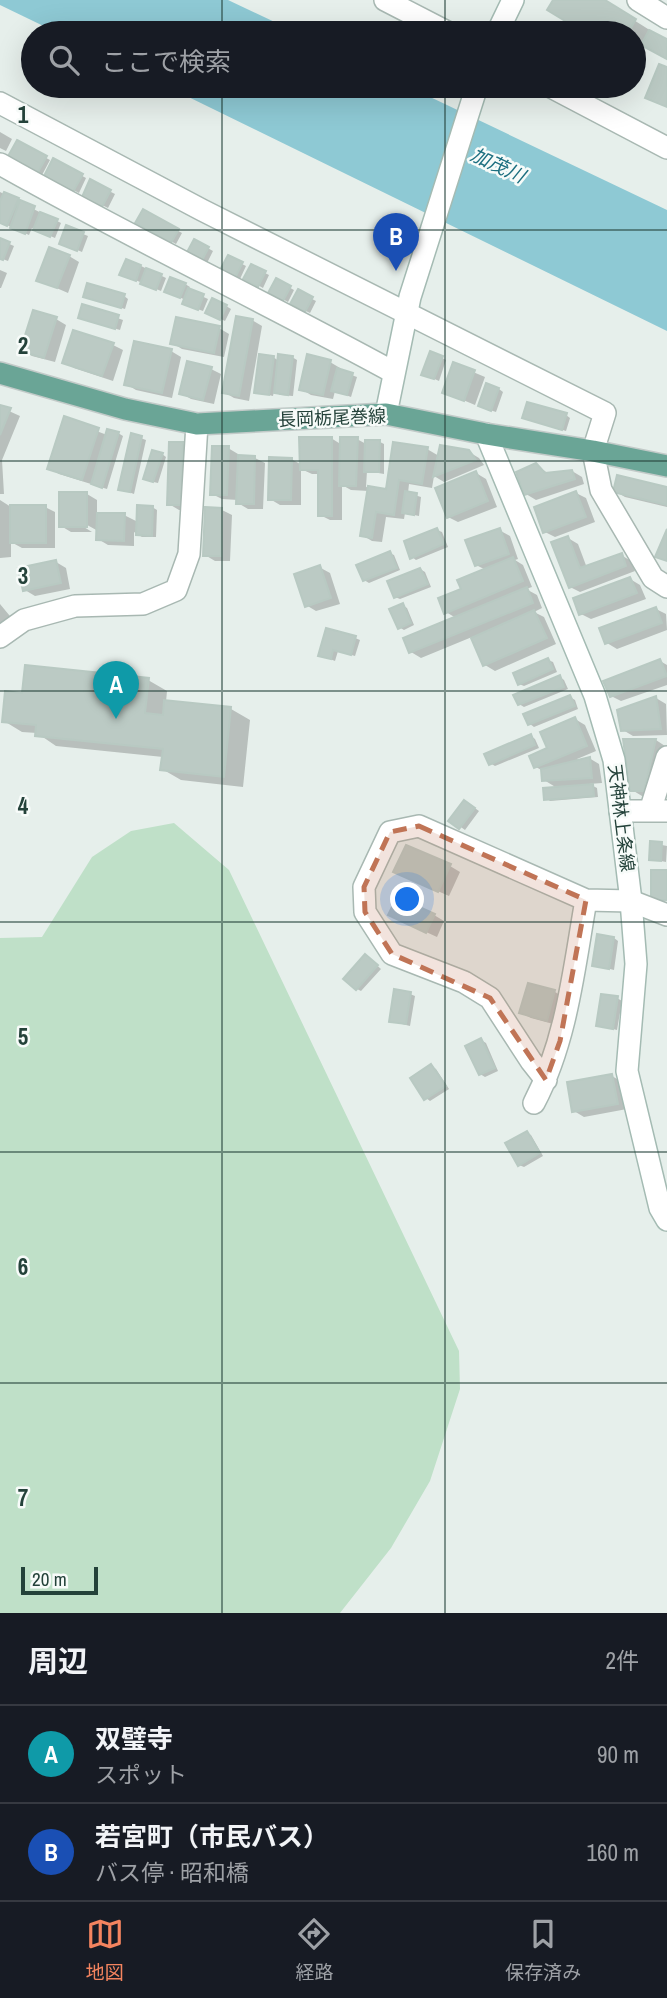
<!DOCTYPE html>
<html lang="ja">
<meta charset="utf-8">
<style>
:root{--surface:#171b24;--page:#20242c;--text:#f1f3f6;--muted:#9ea1a6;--line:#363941;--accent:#f4845f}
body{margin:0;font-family:"Archivo Narrow","Noto Sans JP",sans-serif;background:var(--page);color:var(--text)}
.scale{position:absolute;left:21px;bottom:18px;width:77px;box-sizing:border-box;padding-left:7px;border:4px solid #24423a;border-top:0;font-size:19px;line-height:24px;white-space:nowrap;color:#24423a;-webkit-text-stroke:5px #f7fbf9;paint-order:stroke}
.you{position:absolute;left:408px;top:900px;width:24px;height:24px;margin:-18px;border:5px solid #fff;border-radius:50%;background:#1a73e8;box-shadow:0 0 0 10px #1a73e833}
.badge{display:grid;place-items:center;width:46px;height:46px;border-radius:50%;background:var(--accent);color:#fff;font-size:23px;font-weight:700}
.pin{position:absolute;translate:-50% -58px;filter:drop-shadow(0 2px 4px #0008)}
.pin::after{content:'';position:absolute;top:37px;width:24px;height:21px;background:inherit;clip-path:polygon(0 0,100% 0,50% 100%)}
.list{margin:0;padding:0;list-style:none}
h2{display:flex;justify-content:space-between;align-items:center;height:91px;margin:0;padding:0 28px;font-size:30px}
h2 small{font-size:23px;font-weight:400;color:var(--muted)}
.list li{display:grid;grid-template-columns:46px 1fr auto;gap:21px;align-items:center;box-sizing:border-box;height:98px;padding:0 28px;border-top:2px solid var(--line)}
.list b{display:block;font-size:26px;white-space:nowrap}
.list p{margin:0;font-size:23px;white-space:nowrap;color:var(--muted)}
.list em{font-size:23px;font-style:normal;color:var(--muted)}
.icon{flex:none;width:38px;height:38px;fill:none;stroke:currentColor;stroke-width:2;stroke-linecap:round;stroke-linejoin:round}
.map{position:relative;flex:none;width:667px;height:1613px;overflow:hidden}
.search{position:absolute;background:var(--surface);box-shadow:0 7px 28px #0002;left:21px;right:21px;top:21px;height:77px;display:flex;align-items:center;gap:18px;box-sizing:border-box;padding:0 24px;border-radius:38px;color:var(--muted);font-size:26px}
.sheet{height:287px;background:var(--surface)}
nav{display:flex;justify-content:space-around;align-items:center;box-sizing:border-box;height:98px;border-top:2px solid var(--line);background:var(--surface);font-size:19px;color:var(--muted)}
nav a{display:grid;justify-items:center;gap:4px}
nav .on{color:var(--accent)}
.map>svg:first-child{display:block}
.green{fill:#bfe0c8}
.water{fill:#8ec9d4}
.shadow{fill:#0003}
.building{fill:#bbcac4;stroke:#b8c9c2;stroke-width:2}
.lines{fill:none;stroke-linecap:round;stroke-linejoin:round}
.street-casing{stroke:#a8b8b2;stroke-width:24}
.secondary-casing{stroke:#a4bbb3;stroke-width:24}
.primary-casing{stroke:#c2cac8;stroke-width:24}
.street{stroke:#fff;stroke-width:21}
.secondary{stroke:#fff;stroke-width:21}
.primary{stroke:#6aa596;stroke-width:21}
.marked{fill:#c07456;fill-opacity:0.2;stroke:#c07456;stroke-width:5;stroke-dasharray:14 9;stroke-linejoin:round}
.grid{fill:none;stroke:#24423a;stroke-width:2;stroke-opacity:0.55}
.labels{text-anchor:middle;stroke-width:5;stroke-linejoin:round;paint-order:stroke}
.street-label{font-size:18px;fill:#24423a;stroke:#f7fbf9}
.water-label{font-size:19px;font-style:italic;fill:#1c6f80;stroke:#f7fbf9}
.grid-label{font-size:23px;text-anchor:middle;font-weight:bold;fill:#24423a;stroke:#f7fbf9;stroke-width:5;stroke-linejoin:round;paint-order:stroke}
</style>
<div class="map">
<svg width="667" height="1613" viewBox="0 0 667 1613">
<rect width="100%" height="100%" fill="#e6efeb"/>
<path class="green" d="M174 823 229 870 459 1351 460 1389 430 1481 391 1548 340 1613H0V938L42 937 92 857 131 831Z"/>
<path class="water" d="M0 0H228L298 33H58L0 5Z
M166 86H407L667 210V331Z"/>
<path class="shadow" d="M555 0H602L667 41V57L641 43 634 56V33H588L549 9Z
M594 86H623L622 91Z
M0 132 12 139 6 151 0 148Z
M18 143 50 160 42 175 10 158Z
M54 161 86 178 79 193 46 176Z
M91 182 115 194 108 208 84 196Z
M0 192 61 223 55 238 32 228 29 235 0 222Z
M143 212 182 233 176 244 138 223Z
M83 234 88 236 82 252 66 245Z
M0 240 14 246 8 261 0 258Z
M195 241 213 251 207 263 189 253Z
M69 256 79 262 68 293 38 280Z
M228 257 246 266 240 279 222 269Z
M141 266 166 278 161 291 126 276Z
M251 266 269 275 263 288 245 278Z
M0 270 7 273 1 288H0Z
M276 280 294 290 288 302 270 292Z
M185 284 190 287 188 290 208 299 203 311 189 306 186 300 171 294Z
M298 292 316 301 310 313 292 304Z
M124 296 128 299 125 309 90 298Z
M83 306 123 320 120 330 84 319Z
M226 306 231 309 225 321 212 315Z
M56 319 66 325 55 362 32 356 23 350Z
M252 320 262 326 249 401 234 398 224 392Z
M219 328 229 334 224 357 182 349 172 343Z
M113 345 123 350 113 381 74 368 64 362Z
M171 351 181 357 172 398 136 390 126 384Z
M273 357 279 361 292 357 297 360 293 396 280 395 274 391 273 396 256 392Z
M442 358 446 360 439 381 428 376Z
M330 362 340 368V371L357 377 351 397 335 391 333 399 311 395 301 389Z
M454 364 485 377 475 405 444 392Z
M211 369 221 374 214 404 191 399 181 393Z
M499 389 503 392 496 412 484 408Z
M0 407 20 416 2 460 4 494H0Z
M566 415 570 418 566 431 524 418Z
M65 419 107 435 118 433 123 436 107 489 59 474 49 468Z
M132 435 146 440 134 494 120 489Z
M331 438 342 445 357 439 366 444 380 442 384 444V474L367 471 366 487 388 491 427 449 439 456 469 452 479 458 484 465 444 482 434 476 432 488 409 484 408 493 421 497 419 516 405 513 404 519 386 517 382 542 372 541 362 535 369 491 351 490 342 485V520H330L320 515 319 474H312L301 469V505H280L270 499 291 459 302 465Z
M183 444 193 450 191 510H179L169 504Z
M228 448 238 454V457L255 458 265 463 263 509H248L238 503V500L222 499 212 494Z
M162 454 166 457 158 483 149 481Z
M536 465 549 474 572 471 582 477 584 484 536 500 526 494Z
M476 473 486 479 497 507 458 522 448 517Z
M667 489V507L625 497 615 491Z
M576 493 586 498 595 522 555 537 545 532Z
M87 494 97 500V514L124 515 138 522 152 507 157 510 156 537H142L134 532V546L108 545 98 539V531L80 521 79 524 92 532H71L61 526Z
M0 500 11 507H45L55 512V548H22L11 542V557L0 558Z
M222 510 232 515 230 561H215L205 555Z
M437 530 442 532 448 547 416 560 412 557Z
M499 530 510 536 518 559 515 560 523 565 532 587 526 589 537 595 542 608 534 612 544 617 556 644 495 671 485 665 472 637 421 658 411 652 456 618 446 612 463 590 486 570 476 565Z
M568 538 578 544 587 568 621 555 631 561 635 571 580 592 570 587Z
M389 553 394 555 400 570 369 583 364 580Z
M56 562 66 568 70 589 35 596 25 590Z
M319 567 330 573 340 604 316 611 306 605Z
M420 569 425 572 431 587 400 599 395 597Z
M630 579 640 585 646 599 591 619 581 614Z
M0 604 14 621 0 631Z
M402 605 407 608 414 625 404 630 399 627Z
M656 609 666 614 667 630 617 649 607 643Z
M355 638 360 640 355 656 338 651 335 661 320 655Z
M548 660 553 662 557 672 524 686 519 684Z
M660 661 667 665V685L621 701 611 696Z
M560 677 564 680 568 689 524 707 519 704Z
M148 680 167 691 166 702 231 709 250 720 243 787 181 780 162 769 163 757 56 746 37 733 22 732 4 721 24 695Z
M570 697 575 700 578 709 534 727 530 724Z
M656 698 666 704 667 735 633 736 623 730Z
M575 719 585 725 596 751 577 759 578 761 589 758 599 764 602 783 589 784 597 788 598 797 550 801 546 798 557 788 544 780 543 771 536 767Z
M531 736 535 739 539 748 495 766 490 763Z
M656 740 665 746 654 796H642L632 790Z
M469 804 479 811 465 830 451 820Z
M652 843 667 846 666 862 651 859Z
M450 866 460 872 449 896 406 877Z
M434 915 444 921 437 937 400 920Z
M614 938 618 941 614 970 594 965Z
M370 959 381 969 361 991 357 989Z
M529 985 555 992 565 998 557 1025 531 1018 521 1013Z
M410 994 415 996 410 1026 390 1021Z
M617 998 622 1001 617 1030 597 1025Z
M481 1040 486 1043 498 1071 485 1077 480 1074Z
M431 1066 436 1069 449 1089 430 1101 426 1098Z
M612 1076 622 1082 627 1109 584 1117 574 1111Z
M527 1133 531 1135 543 1156 524 1167 519 1165Z"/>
<path class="building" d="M553 0H605L636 19 628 33H585L547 10Z
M649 30 667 39V59L641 45Z
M659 64 667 67V107L645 98Z
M17 140 47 156 37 174 7 158Z
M53 158 83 174 73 192 44 176Z
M90 179 111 190 102 207 82 197Z
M4 192 19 198 7 226 0 223V201Z
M20 200 35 206 25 234 10 228Z
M143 209 179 229 171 243 135 223Z
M40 212 58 219 50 237 33 230Z
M66 225 84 232 77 251 59 244Z
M0 238 10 242 3 260 0 259Z
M194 239 209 247 201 262 186 254Z
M49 247 70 255 57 288 36 281Z
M228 255 243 262 235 278 220 270Z
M126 259 141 265 136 281 119 275Z
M251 264 266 271 258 287 243 279Z
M146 268 162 274 156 290 140 284Z
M170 277 186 283 180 298 164 292Z
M276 278 291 286 283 301 268 293Z
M87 283 125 294 121 308 83 297Z
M188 288 204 294 198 310 182 304Z
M298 289 313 297 305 312 290 304Z
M212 298 227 305 220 320 205 313Z
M82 304 119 315 115 329 78 318Z
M33 310 57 317 44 358 20 351Z
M236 316 253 319 239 396 222 393Z
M176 317 220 326 214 353 170 344Z
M73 330 114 343 102 376 62 363Z
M134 341 172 349 162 393 124 385Z
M430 351 443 356 434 379 421 375Z
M259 354 274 356 269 395 254 393Z
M278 354 293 356 288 395 274 393Z
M307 354 331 360 323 395 299 390Z
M187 361 212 367 203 400 179 394Z
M453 362 475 370 464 401 442 393Z
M337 368 353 373 347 395 331 391Z
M486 383 499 388 491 411 478 406Z
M527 402 567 413 562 430 522 418Z
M0 405 11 408 0 435Z
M64 416 99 428 82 480 47 469Z
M107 429 119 432 102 488 91 484Z
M131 433 142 436 130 492 118 490Z
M299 437H332V516H318V470H300Z
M340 437H358L356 486H339Z
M365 440H380L379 472H364Z
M169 442H183L181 505H167Z
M393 442 428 447 422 484 399 480 394 515 376 512 372 538 360 536 368 486 386 489Z
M440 445 469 450 476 460 433 477Z
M212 446H229L227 495H210Z
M152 450 163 453 153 482 143 479Z
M238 455 255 456 254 504H236Z
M269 457 292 458 291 500H268Z
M536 463 545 473 572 470 575 479 524 495 516 472Z
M476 471 488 501 447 518 435 488Z
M617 475 667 487V505L613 492Z
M405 491 417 493 414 515 402 513Z
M576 491 586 517 543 533 534 507Z
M59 492H87V527H59Z
M10 505H46V543H10Z
M137 505 153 506 152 536 136 535Z
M205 507 222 508 221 556H203Z
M97 513H125L124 541 96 540Z
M437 528 444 544 410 559 404 541Z
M500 528 509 554 475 566 465 540Z
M667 529V561L655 557Z
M568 536 580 568 622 553 626 566 569 588 551 542Z
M390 551 397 568 363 581 356 565Z
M513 557 523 581 444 614 438 598 461 589 457 580Z
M56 560 61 583 23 591 18 568Z
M320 565 331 598 305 607 294 574Z
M420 568 428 584 394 598 387 581Z
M630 577 637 593 579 615 573 598Z
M527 587 533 603 409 653 403 638Z
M403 603 411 623 398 629 389 609Z
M656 607 662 623 605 644 599 628Z
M534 610 547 638 483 666 471 638Z
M326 628 356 636 351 655 333 650 331 659 318 656Z
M548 658 553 669 518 685 513 673Z
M660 659 667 676 610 697 603 681Z
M25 665 149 678 145 713 163 715 164 700 231 707 224 777 160 770 163 749 35 736 36 725 2 722 5 691 22 693Z
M560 675 564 687 518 705 513 695Z
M570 695 575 706 528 725 523 714Z
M656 696 661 729 621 731 617 710Z
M575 717 587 746 534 768 529 756 547 748 540 732Z
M531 734 535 745 489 765 484 754Z
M623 739H656L644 791H630Z
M590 757 592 778 542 781 541 769Z
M593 784 594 796 544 800 543 788Z
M464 800 475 808 459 829 448 821Z
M650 841 662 842 661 861 649 860Z
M406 845 451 864 438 892 393 872Z
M651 870H667V900H651Z
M397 897 435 914 426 933 388 915Z
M597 934 614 937 609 969 592 966Z
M365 954 378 965 356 990 343 979Z
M528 983 555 990 547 1021 519 1013Z
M394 989 411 992 406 1024 389 1022Z
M601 994 618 996 613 1029 596 1026Z
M481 1038 495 1068 479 1075 465 1046Z
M431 1064 446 1086 424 1100 410 1078Z
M612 1074 618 1104 572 1112 567 1082Z
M527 1131 540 1153 518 1166 505 1143Z"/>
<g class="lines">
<g class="street-casing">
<path id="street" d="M385 0 449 33
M638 0 667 18
M549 86 667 148
M0 103 202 210 605 413 593 451 601 490 653 578 667 587
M0 164C129 237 263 301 393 372
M0 637 24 620 75 606 143 604 176 590 189 554 197 424
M620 811H667
M650 811 667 757
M546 1080 531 1061 490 998 464 982 392 954 365 912 364 887 390 832 419 826 586 900 631 901 667 915
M534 1103C567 1040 574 968 586 900"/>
</g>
<g class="secondary-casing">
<path id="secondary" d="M497 33 513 0
M386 414 410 297 477 86
M486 434 595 696 614 760 631 901 636 964 627 1071 660 1208 667 1220"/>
</g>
<g class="primary-casing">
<path id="primary" d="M0 373 125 409 197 424 386 414 486 434 593 451 667 466"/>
</g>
<use href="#street" class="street"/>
<use href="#secondary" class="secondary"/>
<use href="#primary" class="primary"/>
</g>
<path class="marked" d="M419 826 586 900 560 1041 546 1080 490 998 392 954 365 912 364 887 390 832Z"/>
<path class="grid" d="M222 0V33M445 0V33M222 86V1613M445 86V1613M0 230H667M0 461H667M0 691H667M0 922H667M0 1152H667M0 1383H667"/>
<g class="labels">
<g class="street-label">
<text transform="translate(332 418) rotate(-2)" y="6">長岡栃尾巻線</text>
<text transform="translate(621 818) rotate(83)" y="6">天神林上条線</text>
</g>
<g class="water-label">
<text transform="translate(498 165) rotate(25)" y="7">加茂川</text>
</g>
</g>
<g class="grid-label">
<text x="23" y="123">1</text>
<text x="23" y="354">2</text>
<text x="23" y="584">3</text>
<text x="23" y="814">4</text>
<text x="23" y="1045">5</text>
<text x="23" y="1275">6</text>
<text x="23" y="1506">7</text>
</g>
</svg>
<div class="scale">20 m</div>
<div class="you"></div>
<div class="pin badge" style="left:116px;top:719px;background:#0f9aa8">A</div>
<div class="pin badge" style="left:396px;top:271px;background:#1a4fb4">B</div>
<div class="search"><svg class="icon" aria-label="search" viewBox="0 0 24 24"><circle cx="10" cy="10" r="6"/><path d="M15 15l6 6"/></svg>ここで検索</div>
</div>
<section class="sheet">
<h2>周辺<small>2件</small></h2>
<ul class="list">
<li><span class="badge" style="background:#0f9aa8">A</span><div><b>双璧寺</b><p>スポット</p></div><em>90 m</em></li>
<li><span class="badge" style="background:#1a4fb4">B</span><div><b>若宮町（市民バス）</b><p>バス停 · 昭和橋</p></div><em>160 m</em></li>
</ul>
</section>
<nav>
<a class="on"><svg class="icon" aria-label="map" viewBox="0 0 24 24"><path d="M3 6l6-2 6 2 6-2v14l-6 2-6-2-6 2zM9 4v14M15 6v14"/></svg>地図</a>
<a><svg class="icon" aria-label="directions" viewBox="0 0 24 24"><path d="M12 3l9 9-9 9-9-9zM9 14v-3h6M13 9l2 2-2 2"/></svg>経路</a>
<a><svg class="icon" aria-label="saved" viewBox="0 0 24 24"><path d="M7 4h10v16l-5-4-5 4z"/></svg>保存済み</a>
</nav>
